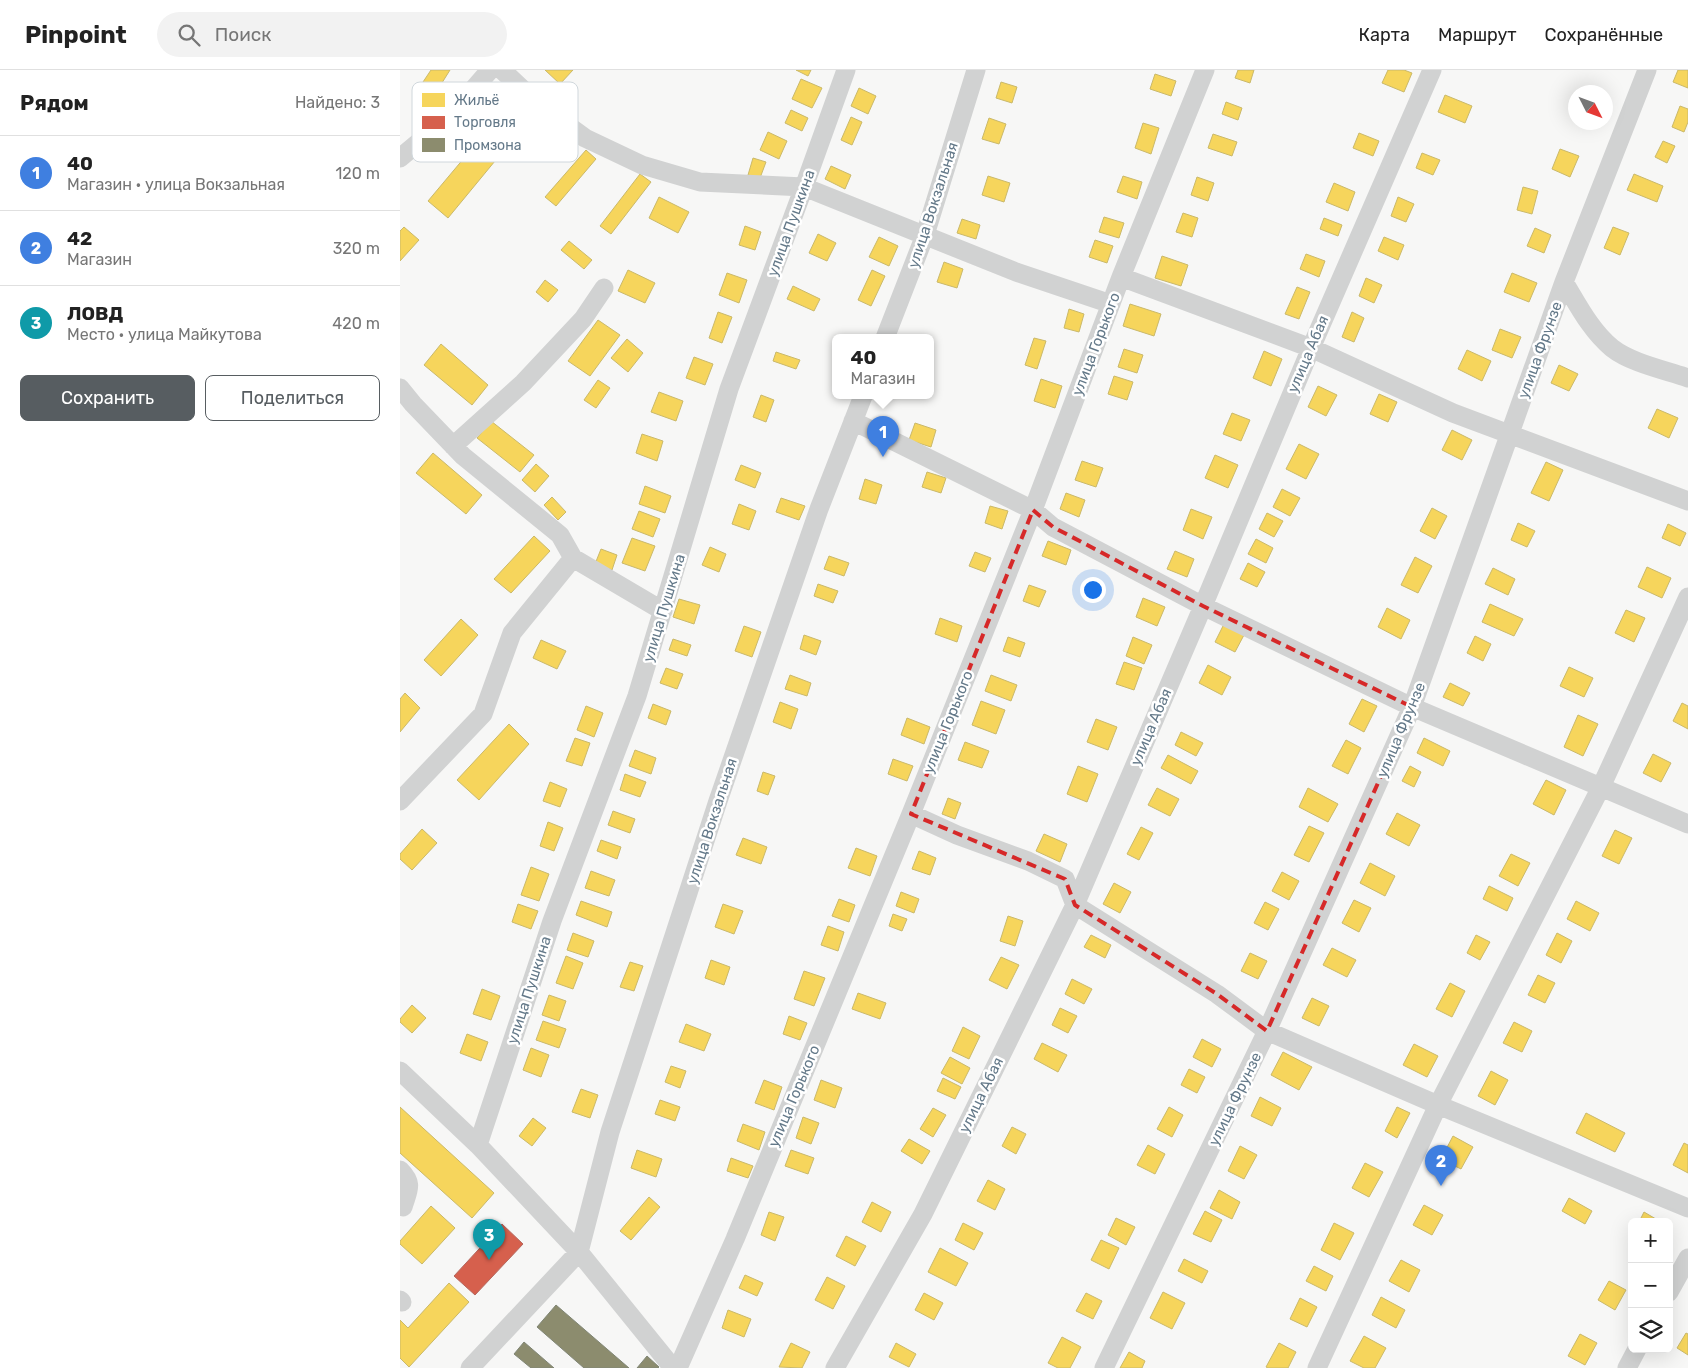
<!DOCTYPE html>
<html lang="ru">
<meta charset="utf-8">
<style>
:root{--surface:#fff;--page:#f2f2f2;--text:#222;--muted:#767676;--line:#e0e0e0;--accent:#575d61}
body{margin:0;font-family:Rubik,sans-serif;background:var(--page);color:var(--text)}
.controls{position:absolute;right:15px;bottom:15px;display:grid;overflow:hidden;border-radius:8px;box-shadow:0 5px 20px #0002}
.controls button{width:45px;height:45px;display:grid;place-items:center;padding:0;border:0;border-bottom:1px solid var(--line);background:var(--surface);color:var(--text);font:25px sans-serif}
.compass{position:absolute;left:1168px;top:15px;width:45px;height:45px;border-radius:50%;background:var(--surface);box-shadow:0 5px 20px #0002;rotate:132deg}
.you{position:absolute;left:692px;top:519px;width:18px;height:18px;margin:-12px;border:4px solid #fff;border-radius:50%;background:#1a73e8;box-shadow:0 0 0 8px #1a73e833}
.badge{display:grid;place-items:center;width:32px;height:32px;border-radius:50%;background:var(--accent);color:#fff;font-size:16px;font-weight:700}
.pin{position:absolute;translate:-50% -41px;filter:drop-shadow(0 1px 2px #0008)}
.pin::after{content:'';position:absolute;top:26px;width:18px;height:15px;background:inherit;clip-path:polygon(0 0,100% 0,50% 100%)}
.popup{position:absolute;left:432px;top:264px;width:102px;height:65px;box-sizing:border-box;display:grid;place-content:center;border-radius:8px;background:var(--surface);filter:drop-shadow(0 1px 4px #0005);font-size:16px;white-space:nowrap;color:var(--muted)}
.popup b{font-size:19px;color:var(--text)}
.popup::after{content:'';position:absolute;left:50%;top:100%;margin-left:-10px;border:10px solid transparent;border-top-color:var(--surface)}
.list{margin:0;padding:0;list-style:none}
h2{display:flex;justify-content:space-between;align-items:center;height:65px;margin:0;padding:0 20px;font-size:21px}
h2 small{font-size:16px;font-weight:400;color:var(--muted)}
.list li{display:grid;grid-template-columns:32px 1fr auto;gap:15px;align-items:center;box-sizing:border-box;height:75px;padding:0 20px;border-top:1px solid var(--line)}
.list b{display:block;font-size:19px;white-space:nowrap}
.list p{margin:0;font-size:16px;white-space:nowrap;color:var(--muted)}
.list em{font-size:16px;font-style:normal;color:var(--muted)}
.actions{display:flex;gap:10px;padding:15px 20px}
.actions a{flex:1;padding:11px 0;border:1px solid var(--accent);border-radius:8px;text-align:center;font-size:18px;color:var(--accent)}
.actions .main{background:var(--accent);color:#fff}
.icon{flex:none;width:28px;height:28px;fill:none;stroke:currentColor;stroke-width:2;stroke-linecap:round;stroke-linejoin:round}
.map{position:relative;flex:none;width:1288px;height:1298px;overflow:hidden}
header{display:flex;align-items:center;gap:30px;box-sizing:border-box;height:70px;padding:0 25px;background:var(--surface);border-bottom:1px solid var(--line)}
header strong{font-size:24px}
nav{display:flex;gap:28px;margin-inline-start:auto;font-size:18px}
.search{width:350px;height:45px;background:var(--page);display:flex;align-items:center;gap:12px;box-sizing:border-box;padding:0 18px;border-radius:28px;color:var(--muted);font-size:19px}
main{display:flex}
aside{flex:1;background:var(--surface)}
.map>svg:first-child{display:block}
.homes{fill:#f6d55c;stroke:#cab96a}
.shops{fill:#d6604d;stroke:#b4685f}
.industry{fill:#8c8c6e;stroke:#808676}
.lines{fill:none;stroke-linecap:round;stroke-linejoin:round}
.minor{stroke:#d1d2d2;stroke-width:19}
.marked{fill:none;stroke:#d62828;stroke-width:4;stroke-dasharray:10 6;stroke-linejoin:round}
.labels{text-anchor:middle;stroke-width:5;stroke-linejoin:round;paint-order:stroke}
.street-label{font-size:15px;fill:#647989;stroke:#fff}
.key{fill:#fff;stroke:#d0d7dc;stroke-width:1}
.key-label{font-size:14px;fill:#647989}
</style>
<header>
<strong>Pinpoint</strong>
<div class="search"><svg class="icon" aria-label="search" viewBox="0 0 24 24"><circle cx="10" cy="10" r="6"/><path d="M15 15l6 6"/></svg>Поиск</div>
<nav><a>Карта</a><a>Маршрут</a><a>Сохранённые</a></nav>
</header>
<main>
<aside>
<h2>Рядом<small>Найдено: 3</small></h2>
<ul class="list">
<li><span class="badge" style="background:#3f7fe0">1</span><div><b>40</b><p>Магазин · улица Вокзальная</p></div><em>120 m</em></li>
<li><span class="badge" style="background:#3f7fe0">2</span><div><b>42</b><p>Магазин</p></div><em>320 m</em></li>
<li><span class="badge" style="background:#0f9aa8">3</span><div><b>ЛОВД</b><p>Место · улица Майкутова</p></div><em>420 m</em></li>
</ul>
<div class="actions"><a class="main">Сохранить</a><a>Поделиться</a></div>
</aside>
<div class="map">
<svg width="1288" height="1298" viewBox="0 0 1288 1298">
<rect width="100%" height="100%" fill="#f7f7f6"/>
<path class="homes" d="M31 0H50L35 24 21 15Z
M145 0H173L160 14Z
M396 0H411L408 6Z
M838 0H854L850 13 835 8Z
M988 0H1004L1012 3 1004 22 982 13Z
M1278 0H1288V18L1273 12Z
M755 4 776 11 771 26 750 19Z
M401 9 422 18 412 38 392 29Z
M601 12 617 17 612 33 596 28Z
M459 18 476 26 468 44 451 36Z
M1045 25 1072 36 1065 53 1038 42Z
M826 32 842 38 838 50 822 44Z
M1280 36 1288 39V52L1284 62 1272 57Z
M105 39 119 51 107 66 93 54Z
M391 40 408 48 402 61 385 53Z
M451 47 462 52 452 75 441 70Z
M589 48 606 54 599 74 582 69Z
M743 53 759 58 751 84 735 78Z
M368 62 387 71 379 89 360 80Z
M959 63 979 71 973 86 953 78Z
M813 64 837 72 832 86 808 78Z
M1263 71 1275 76 1267 93 1255 87Z
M75 75 95 91 48 148 28 131Z
M1160 79 1179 86 1170 107 1152 99Z
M186 80 196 89 156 136 145 127Z
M1022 83 1040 90 1033 105 1016 98Z
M353 88 366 92 360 108 348 105Z
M431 96 451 105 445 119 425 109Z
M240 104 251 112 211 164 200 156Z
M1234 104 1263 116 1257 132 1227 120Z
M588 106 610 113 604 132 582 125Z
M723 106 742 112 737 129 717 122Z
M797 107 814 113 808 131 791 125Z
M934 113 955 122 948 141 926 132Z
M1123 117 1138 121 1132 144 1117 140Z
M259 127 289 142 278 163 249 148Z
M998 127 1014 134 1006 152 991 146Z
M783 143 798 148 792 167 776 162Z
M704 147 724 153 719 168 699 162Z
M924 148 942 155 938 166 920 159Z
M562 149 580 155 576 169 557 163Z
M345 156 361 162 355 180 339 175Z
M4 157 19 170 0 191V161Z
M1213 157 1229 163 1220 185 1204 178Z
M1135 158 1151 165 1144 183 1127 176Z
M418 164 436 173 427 191 409 183Z
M479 167 498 176 489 196 469 187Z
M984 167 1004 175 998 190 978 181Z
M695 170 713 176 707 193 689 187Z
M169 171 192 190 184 199 161 180Z
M906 184 925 191 919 207 900 199Z
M762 186 788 195 781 216 755 208Z
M544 192 563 199 557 218 537 212Z
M228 200 255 213 245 233 218 221Z
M472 200 485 206 471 236 458 230Z
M327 203 347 210 339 233 319 225Z
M1112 203 1137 213 1129 232 1104 222Z
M966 208 982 215 974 233 959 226Z
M145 210 158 220 148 232 136 222Z
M393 216 420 229 414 241 387 229Z
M897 217 910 222 899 249 885 244Z
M730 234 761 244 754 266 723 256Z
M669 239 684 244 679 262 664 258Z
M318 242 332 247 322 273 309 268Z
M952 242 964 248 954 272 942 267Z
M198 250 220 265 190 306 168 291Z
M1100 259 1121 267 1112 288 1092 280Z
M634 268 646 271 637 299 625 295Z
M227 269 243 283 228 302 211 288Z
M41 274 88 315 72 335 24 295Z
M724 279 743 285 737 303 718 297Z
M1067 280 1091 291 1082 311 1058 299Z
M864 281 882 289 871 316 853 308Z
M376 282 400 290 396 299 373 291Z
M294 287 313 294 305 315 286 308Z
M1159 295 1178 304 1169 321 1151 313Z
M714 306 733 312 727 330 708 324Z
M641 309 662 316 655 338 634 331Z
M198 310 210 318 196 338 184 330Z
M918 316 937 325 926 346 908 337Z
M259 322 283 331 276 351 251 342Z
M979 324 997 332 988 352 970 344Z
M361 325 374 330 366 352 353 347Z
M1257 339 1278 348 1269 368 1248 358Z
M832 343 850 350 841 371 823 364Z
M91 351 134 385 120 402 77 368Z
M515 353 536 360 531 377 509 370Z
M1052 360 1072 370 1062 390 1042 380Z
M242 364 263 371 257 391 236 383Z
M899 374 919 384 906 409 886 399Z
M33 383 82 425 66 444 16 403Z
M815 385 838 395 828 418 805 408Z
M682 391 703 398 696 417 675 410Z
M1146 392 1163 400 1149 431 1131 423Z
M136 394 149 406 135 422 122 410Z
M341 395 361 403 355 418 335 410Z
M527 402 546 408 541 423 522 417Z
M465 409 482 415 476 434 459 429Z
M245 416 271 426 265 443 239 434Z
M882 419 900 428 890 446 873 437Z
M666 423 685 430 679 447 660 439Z
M152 427 166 442 158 450 144 435Z
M381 428 405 436 399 450 376 442Z
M339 434 356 441 349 460 332 454Z
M590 436 608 441 602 459 585 453Z
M1032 438 1047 446 1035 469 1020 461Z
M791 439 812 447 803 469 783 460Z
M239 441 260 449 253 467 232 459Z
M867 443 883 451 874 467 859 459Z
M1118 453 1135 461 1127 477 1111 470Z
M1268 454 1286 463 1280 476 1262 468Z
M134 466 150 481 111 523 94 509Z
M232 468 255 476 245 501 222 493Z
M856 469 873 478 866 493 848 484Z
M648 471 671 480 666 495 642 486Z
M310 477 326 484 319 502 302 495Z
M201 479 217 485 212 500 195 494Z
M775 481 794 489 787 507 767 499Z
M575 482 591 488 585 502 569 496Z
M429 486 449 493 444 506 424 499Z
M1015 487 1032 496 1018 523 1001 515Z
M848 493 865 502 857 517 840 509Z
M1247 497 1271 508 1262 528 1238 517Z
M1093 498 1115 509 1108 525 1085 514Z
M418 514 438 521 433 533 414 526Z
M629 515 646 521 639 537 623 531Z
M743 528 765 537 757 556 736 547Z
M279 529 300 535 294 554 273 547Z
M1090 534 1123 549 1114 566 1082 552Z
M987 538 1010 550 1001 569 978 557Z
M1226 540 1245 548 1234 572 1215 563Z
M540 548 562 556 557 572 535 564Z
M61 549 78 565 41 606 24 590Z
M824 554 844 565 835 582 815 572Z
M344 556 361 562 352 587 335 581Z
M404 565 421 571 416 585 400 579Z
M1075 566 1091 574 1083 591 1067 583Z
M608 567 625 573 620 587 603 581Z
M733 567 752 575 744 594 726 586Z
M273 569 291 575 287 586 269 580Z
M141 570 166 581 157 599 133 588Z
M724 592 742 598 734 620 716 614Z
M808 595 831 607 822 625 799 613Z
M1169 597 1193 608 1184 627 1160 616Z
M266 598 283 604 277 619 260 613Z
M390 605 411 613 407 626 385 619Z
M591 605 617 615 611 631 585 621Z
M1050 613 1070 623 1063 636 1043 627Z
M5 623 20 638 0 662V629Z
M962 629 977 636 964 662 949 654Z
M581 631 605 640 596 664 572 655Z
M380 632 398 639 391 659 373 652Z
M1282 633 1288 636V659L1273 651Z
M253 634 271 641 266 655 248 648Z
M186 636 203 643 194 667 177 660Z
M1178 645 1198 654 1183 686 1164 677Z
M507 648 530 657 524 674 501 665Z
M696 649 717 657 708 680 687 672Z
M109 654 129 674 79 730 57 710Z
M781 662 803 673 796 686 775 675Z
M175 668 190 673 182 696 166 691Z
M1024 668 1050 681 1043 696 1017 683Z
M946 670 961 678 948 704 932 696Z
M565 672 589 681 582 698 558 690Z
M235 680 256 688 251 704 229 696Z
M1253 684 1271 693 1261 712 1243 703Z
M768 685 798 701 791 714 761 698Z
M493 689 513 696 507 711 488 704Z
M678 696 698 704 687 732 667 724Z
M1010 696 1021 702 1014 717 1002 711Z
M363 702 375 706 368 725 357 721Z
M225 704 246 712 240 727 220 720Z
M1146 710 1166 720 1154 745 1133 734Z
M150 712 167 719 160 737 143 731Z
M757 718 779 729 770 746 748 735Z
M908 718 938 734 928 752 899 737Z
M548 728 561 733 555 749 542 744Z
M213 741 235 749 230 763 208 755Z
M997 743 1020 755 1009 776 986 764Z
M148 752 163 758 154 781 140 776Z
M909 756 924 763 909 792 894 785Z
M741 757 753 763 739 790 727 784Z
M22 759 37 773 12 800 0 789V784Z
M1215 760 1232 768 1219 794 1202 786Z
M644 764 667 774 660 792 636 781Z
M343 768 367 777 361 794 336 785Z
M201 770 221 777 217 789 197 781Z
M456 778 477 786 470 806 448 798Z
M519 781 536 788 530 805 512 799Z
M1111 784 1130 793 1118 816 1099 806Z
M970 793 995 806 985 826 960 813Z
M131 797 149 804 139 831 121 825Z
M191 801 215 810 209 826 185 818Z
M882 802 899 811 889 830 872 821Z
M714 813 731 822 720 843 703 834Z
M1089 816 1113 828 1107 841 1083 829Z
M501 822 519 829 514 843 496 836Z
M439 829 455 835 449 852 432 846Z
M954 830 971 838 959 862 942 853Z
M181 831 212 842 207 857 176 845Z
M1176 831 1199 843 1190 861 1167 849Z
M865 832 879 839 868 860 854 853Z
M118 834 138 841 131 859 112 852Z
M323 834 343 841 334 864 315 857Z
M493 844 507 849 502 861 489 856Z
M608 846 623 851 615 876 600 871Z
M428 856 444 862 438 881 421 875Z
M173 863 194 871 188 887 167 880Z
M1157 863 1172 871 1161 893 1146 885Z
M691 865 711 875 705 888 684 877Z
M1076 865 1090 872 1080 890 1067 883Z
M932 878 956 890 947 907 923 895Z
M850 883 867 891 858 909 841 901Z
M166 886 183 893 173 919 156 913Z
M601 887 619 895 607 919 589 910Z
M311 890 330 897 324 915 305 908Z
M230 892 243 896 234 921 220 917Z
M404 901 425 908 414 936 394 929Z
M1138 905 1155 913 1145 933 1128 925Z
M672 909 692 919 684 934 665 924Z
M1050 913 1065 921 1052 947 1036 939Z
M82 919 100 926 91 950 73 944Z
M458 923 486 933 480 949 452 939Z
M149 925 166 931 159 951 142 945Z
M912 928 929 936 919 956 902 948Z
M12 935 26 948 12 963 0 952V949Z
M660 938 677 946 668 963 652 955Z
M389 946 407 953 400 970 383 964Z
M143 951 166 959 159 978 136 970Z
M1114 952 1132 961 1122 982 1103 973Z
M286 954 311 964 304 981 279 972Z
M563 957 580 966 569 989 552 981Z
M67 964 88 972 81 991 60 983Z
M802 969 821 979 812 997 793 987Z
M642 973 667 985 658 1002 634 989Z
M1014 974 1038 986 1027 1007 1003 995Z
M131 978 149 985 141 1007 123 1000Z
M883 982 912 997 899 1020 871 1005Z
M550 987 570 998 562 1014 541 1003Z
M271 996 286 1001 280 1018 265 1012Z
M789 999 805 1007 797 1023 781 1015Z
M1091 1001 1108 1010 1095 1035 1078 1026Z
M543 1008 561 1017 555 1029 537 1021Z
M364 1010 382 1017 374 1040 355 1033Z
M421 1010 442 1018 435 1038 414 1030Z
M181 1019 198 1025 190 1048 172 1042Z
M860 1027 881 1038 872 1056 851 1046Z
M260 1030 280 1037 275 1051 255 1044Z
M0 1037 94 1123 72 1148 0 1083Z
M769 1037 783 1045 772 1067 757 1059Z
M997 1037 1010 1043 997 1068 985 1061Z
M533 1038 546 1045 533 1067 520 1059Z
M1186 1043 1225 1063 1215 1082 1176 1063Z
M403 1047 419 1053 411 1074 396 1068Z
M133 1048 146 1058 132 1076 119 1066Z
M343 1054 365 1062 359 1080 337 1071Z
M612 1057 626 1064 616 1084 602 1076Z
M1053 1066 1073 1077 1061 1099 1041 1089Z
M509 1069 530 1081 522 1094 501 1081Z
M1284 1073 1288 1075V1103L1273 1095Z
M748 1075 765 1084 755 1104 737 1095Z
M840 1076 857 1085 844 1109 828 1101Z
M237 1080 262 1089 256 1107 231 1098Z
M391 1080 414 1088 408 1104 385 1096Z
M331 1088 353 1096 348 1108 327 1101Z
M965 1093 983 1102 969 1127 952 1118Z
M588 1110 605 1119 595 1140 577 1131Z
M819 1120 840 1132 832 1149 810 1138Z
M249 1127 260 1137 231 1170 220 1161Z
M1169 1128 1192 1141 1185 1154 1162 1141Z
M472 1132 491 1142 481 1162 462 1152Z
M1024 1135 1043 1145 1032 1165 1013 1155Z
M31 1136 55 1158 22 1194 0 1174V1171Z
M805 1141 822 1150 811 1172 793 1164Z
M369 1142 384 1147 375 1171 361 1165Z
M1244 1142 1261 1152H1239Z
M716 1148 735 1157 726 1175 708 1165Z
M563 1153 583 1163 574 1180 555 1170Z
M934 1153 954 1163 940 1190 921 1180Z
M446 1166 466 1176 455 1196 436 1186Z
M701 1170 719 1178 709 1199 691 1190Z
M540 1178 568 1193 556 1216 528 1202Z
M784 1189 808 1201 802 1213 778 1201Z
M1001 1190 1020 1200 1009 1222 989 1211Z
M914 1196 933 1206 926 1221 906 1211Z
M345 1205 363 1213 357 1226 339 1218Z
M427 1207 445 1216 433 1239 415 1230Z
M1209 1211 1226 1220 1215 1240 1198 1230Z
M49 1213 69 1232 9 1297 0 1288V1250L8 1258Z
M763 1222 785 1233 772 1259 750 1248Z
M524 1223 543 1233 534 1250 515 1240Z
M686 1223 702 1231 693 1249 676 1241Z
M981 1227 1005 1240 996 1258 972 1245Z
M900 1228 917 1237 907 1257 890 1249Z
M328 1240 351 1249 344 1267 322 1258Z
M1286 1263 1288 1264V1285L1277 1278Z
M1180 1264 1197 1273 1185 1295 1168 1286Z
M964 1266 986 1278 975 1298H964L950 1291Z
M662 1267 681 1277 670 1298H658L648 1293Z
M391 1273 410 1282 402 1298 379 1297Z
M496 1273 516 1284 509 1297 489 1287Z
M879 1273 896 1282 888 1298H868L866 1297Z
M729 1282 745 1291 742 1298H720Z"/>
<path class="shops" d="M102 1154 123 1174 75 1225 54 1206Z"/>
<path class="industry" d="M156 1235 229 1298H184L137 1257Z
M124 1272 154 1298H131L114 1284Z
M247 1286 259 1297 258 1298H237Z"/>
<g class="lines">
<path class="minor" d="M102 0 137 33 185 68 242 95 300 112 404 117 616 202 711 234
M0 88 49 47 90 0
M721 207 911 278 1053 343 1288 431
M1164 212C1178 235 1191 261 1212 278 1231 293 1265 300 1288 308
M485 268 525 165 576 0
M0 318 13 334 63 386 160 465 173 488 263 541
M453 351 633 440 653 457 803 536 1012 637 1288 754
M53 376 123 313 183 249 204 218
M0 731 83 644 112 563 173 488
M511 744 557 765 628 791 665 809 675 835 817 924 867 961 1038 1035 1288 1138
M0 1001 78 1075 179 1182 273 1298
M78 1075 152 851 237 626 329 319 404 117 446 0
M0 1100C14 1114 8 1120 3 1137
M1269 1222 1288 1188
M0 1230 2 1232
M70 1298 179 1182 210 1062 318 731 419 439 463 326
M278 1298 335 1169 511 744 633 440 721 207 805 0
M435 1298 523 1144 675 835 803 536 911 278 1032 0
M704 1298 867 961 1012 637 1164 212 1247 0
M917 1298 1038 1035 1201 717 1288 527
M1227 1298 1237 1279"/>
</g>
<path class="marked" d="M633 440 653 457 803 536 1012 637 867 961 817 924 675 835 665 809 511 744Z"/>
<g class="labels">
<g class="street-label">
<text transform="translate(533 135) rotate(-72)" y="5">улица Вокзальная</text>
<text transform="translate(391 153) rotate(-70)" y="5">улица Пушкина</text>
<text transform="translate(696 274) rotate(-69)" y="5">улица Горького</text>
<text transform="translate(1140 280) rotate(-70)" y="5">улица Фрунзе</text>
<text transform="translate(908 284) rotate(-67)" y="5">улица Абая</text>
<text transform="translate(264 538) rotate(-73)" y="5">улица Пушкина</text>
<text transform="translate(548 652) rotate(-68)" y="5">улица Горького</text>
<text transform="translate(751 657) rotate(-67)" y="5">улица Абая</text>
<text transform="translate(1001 660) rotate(-67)" y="5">улица Фрунзе</text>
<text transform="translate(312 751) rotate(-72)" y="5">улица Вокзальная</text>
<text transform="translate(129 920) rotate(-72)" y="5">улица Пушкина</text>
<text transform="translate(581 1025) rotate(-64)" y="5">улица Абая</text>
<text transform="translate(394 1026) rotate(-67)" y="5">улица Горького</text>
<text transform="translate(835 1029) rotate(-64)" y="5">улица Фрунзе</text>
</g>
</g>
<rect x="12" y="12" width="166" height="80" rx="8" class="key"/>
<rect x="22" y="23" width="23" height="14" fill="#f6d55c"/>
<rect x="22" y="46" width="23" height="13" fill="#d6604d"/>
<rect x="22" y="68" width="23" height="14" fill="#8c8c6e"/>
<g class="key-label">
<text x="54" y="35">Жильё</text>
<text x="54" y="57">Торговля</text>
<text x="54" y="80">Промзона</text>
</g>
</svg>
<div class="controls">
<button>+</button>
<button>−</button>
<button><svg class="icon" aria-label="layers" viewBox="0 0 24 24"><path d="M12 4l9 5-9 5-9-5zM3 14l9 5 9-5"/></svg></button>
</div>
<svg class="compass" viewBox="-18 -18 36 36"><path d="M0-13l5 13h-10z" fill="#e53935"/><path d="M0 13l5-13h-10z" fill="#767676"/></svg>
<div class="you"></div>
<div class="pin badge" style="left:483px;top:387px;background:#3f7fe0">1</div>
<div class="popup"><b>40</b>Магазин</div>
<div class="pin badge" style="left:1041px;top:1116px;background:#3f7fe0">2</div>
<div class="pin badge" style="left:89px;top:1190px;background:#0f9aa8">3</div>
</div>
</main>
